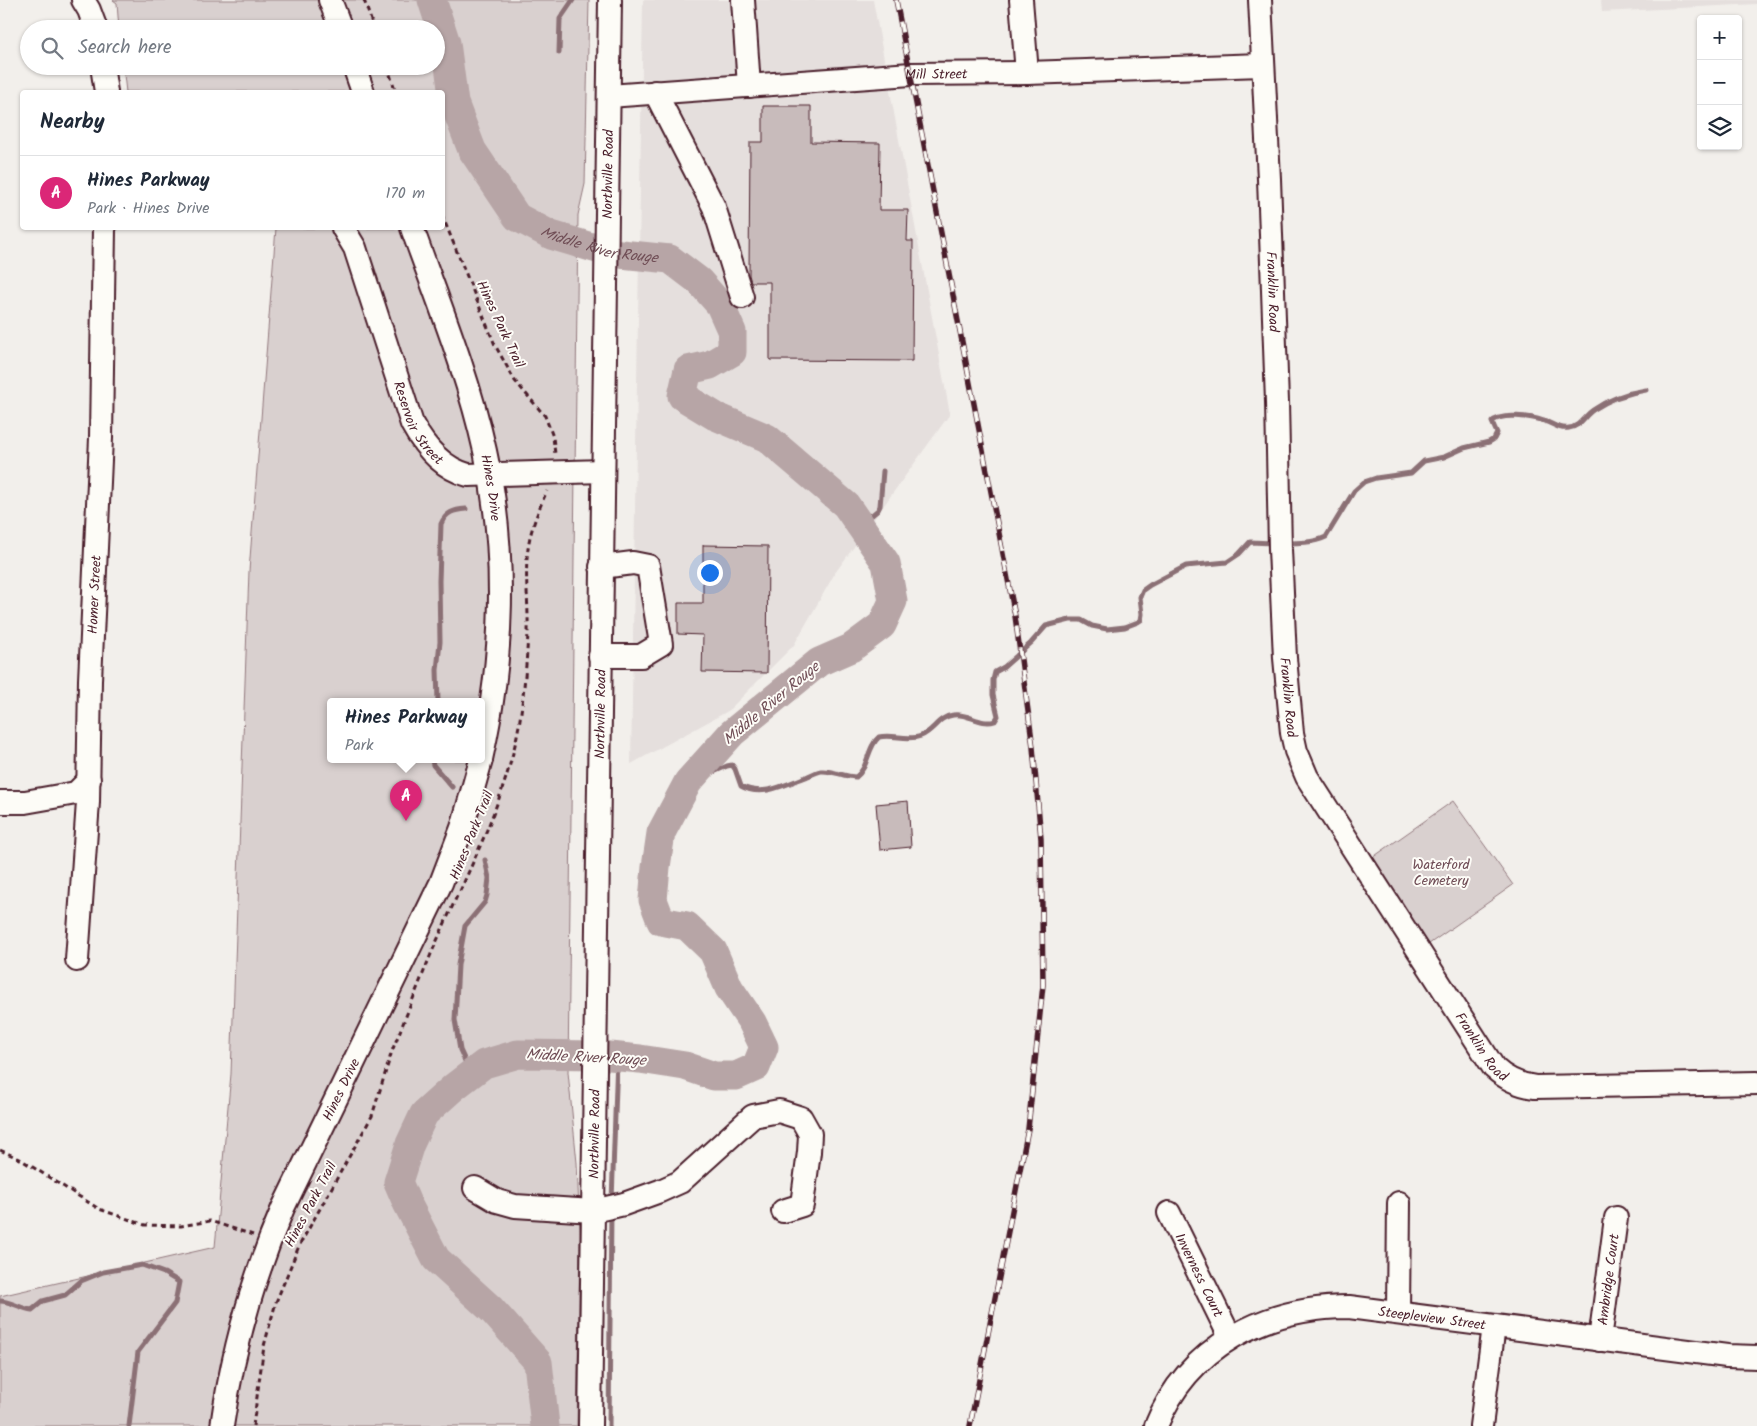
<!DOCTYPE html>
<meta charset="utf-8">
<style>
:root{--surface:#fff;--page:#f6f6f7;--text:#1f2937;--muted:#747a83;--line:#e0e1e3;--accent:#db2777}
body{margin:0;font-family:Kalam,sans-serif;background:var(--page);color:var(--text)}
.controls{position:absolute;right:15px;top:15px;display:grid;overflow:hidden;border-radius:5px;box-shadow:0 1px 4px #0004}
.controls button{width:45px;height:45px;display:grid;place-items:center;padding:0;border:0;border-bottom:1px solid var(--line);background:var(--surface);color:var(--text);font:25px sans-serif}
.you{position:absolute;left:709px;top:572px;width:18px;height:18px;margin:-12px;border:4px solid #fff;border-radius:50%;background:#1a73e8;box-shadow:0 0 0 8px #1a73e833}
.badge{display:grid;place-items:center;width:32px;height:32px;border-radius:50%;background:var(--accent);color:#fff;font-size:16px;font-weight:700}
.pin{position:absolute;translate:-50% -41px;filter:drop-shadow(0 1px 2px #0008)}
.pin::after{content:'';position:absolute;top:26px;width:18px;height:15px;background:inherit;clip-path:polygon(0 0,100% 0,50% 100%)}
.popup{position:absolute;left:327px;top:698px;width:158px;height:65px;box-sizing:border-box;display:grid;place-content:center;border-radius:5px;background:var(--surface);filter:drop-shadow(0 1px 4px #0005);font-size:16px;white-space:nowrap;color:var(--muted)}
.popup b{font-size:19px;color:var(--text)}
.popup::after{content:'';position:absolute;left:50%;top:100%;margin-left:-10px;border:10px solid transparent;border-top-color:var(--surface)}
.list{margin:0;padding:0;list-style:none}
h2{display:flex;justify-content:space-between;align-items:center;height:65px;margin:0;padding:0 20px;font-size:21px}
h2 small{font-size:16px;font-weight:400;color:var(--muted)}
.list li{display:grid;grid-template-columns:32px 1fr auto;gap:15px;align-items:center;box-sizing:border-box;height:75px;padding:0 20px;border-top:1px solid var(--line)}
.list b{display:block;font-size:19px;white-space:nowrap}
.list p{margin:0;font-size:16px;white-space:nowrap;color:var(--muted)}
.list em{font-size:16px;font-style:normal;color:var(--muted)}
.icon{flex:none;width:28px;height:28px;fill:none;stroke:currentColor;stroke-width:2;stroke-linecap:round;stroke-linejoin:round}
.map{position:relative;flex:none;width:1757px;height:1426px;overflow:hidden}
.search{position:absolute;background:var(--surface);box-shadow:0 1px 4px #0004;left:20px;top:20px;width:425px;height:55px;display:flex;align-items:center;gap:12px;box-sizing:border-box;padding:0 18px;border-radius:28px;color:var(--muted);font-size:19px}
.panel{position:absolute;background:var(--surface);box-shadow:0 1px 4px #0004;left:20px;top:90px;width:425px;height:140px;border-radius:5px}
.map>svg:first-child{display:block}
.built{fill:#e5dfdd}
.green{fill:#d9d0cf;stroke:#92787d;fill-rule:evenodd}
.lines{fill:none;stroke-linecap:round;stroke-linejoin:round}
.stream{stroke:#8b6f75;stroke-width:5}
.river{stroke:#b7a5a6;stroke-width:29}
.building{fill:#c8bbbb;stroke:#4a1f2b}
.minor-casing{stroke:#4a1f2b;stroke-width:26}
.path{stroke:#4a1f2b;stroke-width:3;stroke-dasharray:5 4;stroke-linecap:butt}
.minor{stroke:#fdfcf7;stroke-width:22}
.rail-casing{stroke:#4a1f2b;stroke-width:5.5}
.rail{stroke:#fdfcf7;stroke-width:4;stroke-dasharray:11;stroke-linecap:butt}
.labels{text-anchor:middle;stroke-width:4;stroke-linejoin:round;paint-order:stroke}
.street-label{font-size:14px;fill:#4a1f2b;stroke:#fdfcf7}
.park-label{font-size:14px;fill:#6e4b54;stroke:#fdfcf7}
.water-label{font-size:15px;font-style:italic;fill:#704e56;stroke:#fdfcf7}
</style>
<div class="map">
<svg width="1757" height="1426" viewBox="0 0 1757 1426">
<rect width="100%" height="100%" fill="#f2efeb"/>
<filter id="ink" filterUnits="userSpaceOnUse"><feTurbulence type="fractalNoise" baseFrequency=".02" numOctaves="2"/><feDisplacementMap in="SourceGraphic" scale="10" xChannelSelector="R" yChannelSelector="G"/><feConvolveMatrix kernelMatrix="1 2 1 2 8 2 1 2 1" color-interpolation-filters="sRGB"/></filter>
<g filter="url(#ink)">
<path class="built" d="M643 0H873L950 414 835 573 794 645 728 711 631 764Z
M1601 0H1757V4L1602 12Z"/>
<path class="green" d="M113 0H589L585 184 578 215 568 1072 577 1163 580 1234 577 1426H0V1296L215 1247 231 1074 249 571 276 228H442V92H126L123 66H436V29H119L117 3ZM331 702H481V760H331Z
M1453 801 1513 885 1429 944 1369 860Z"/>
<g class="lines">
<path class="stream" d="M559 53 560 19 573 0
M860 525 878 510 880 506 883 471
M1284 543C1298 543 1313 543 1326 537L1354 491 1364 482 1376 478 1411 473 1424 461 1444 457 1464 448 1489 442 1494 439 1497 433 1492 422C1501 412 1532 417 1544 421 1552 423 1559 430 1569 428 1580 427 1584 416 1593 410 1609 399 1626 393 1646 390
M438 702 437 670 440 642 439 581 441 524C446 512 454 510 466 509
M432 760 433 765 452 787
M692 778 707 775 727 766 732 765 735 769 741 786C762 798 786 784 806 777 811 775 816 772 821 771 833 770 844 777 856 777 869 767 867 747 879 737 893 734 908 741 921 736 934 731 938 717 953 715 967 712 980 726 995 721L998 716 993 695V680L995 672 1004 667 1031 643 1046 626 1070 620H1081L1092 626 1107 629 1125 627 1138 622 1141 620 1142 614 1140 597 1143 590 1150 585 1186 566 1227 562 1239 554 1250 542 1273 543
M471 1074 460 1050 455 1020 458 965 465 926 485 902 487 895 489 878 485 860
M612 1201 617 1057
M0 1301C11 1301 21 1309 32 1310L43 1301 65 1295 81 1281 103 1272 142 1265 164 1273 179 1282 175 1303 138 1352 129 1426
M609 1426 611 1212"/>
<path class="river" id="s1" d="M432 0 446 43 454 103 472 150 517 217 551 235 611 253 670 259 699 281 720 305 732 332V352L710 365 688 370 682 396 715 416 767 438 846 505 886 563 893 601 882 625 851 648 819 662 732 733 688 782 661 833 656 867 653 900 661 921 687 926 713 951 729 988 752 1022 764 1047 756 1067 736 1076H714L685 1066 640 1059 600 1055 518 1054 484 1064 454 1087 424 1114 410 1144 398 1182 407 1203 436 1259 491 1309 538 1362 545 1426"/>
</g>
<path class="building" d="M763 106H811V142L880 143 879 210H908L907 241H913L912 361 770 360V282H751L749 275 750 142H763Z
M703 545 768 546 767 673 702 672 703 635 678 634V603H703Z
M908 801 911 847 880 850 876 804Z"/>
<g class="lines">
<g class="minor-casing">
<g id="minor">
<path d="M83 0 89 10 96 29"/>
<path d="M330 0 341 29"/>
<path d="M743 0 749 86"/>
<path d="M1021 0 1027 73"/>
<path id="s2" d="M1260 0 1269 179 1277 402 1280 549 1285 658 1292 733 1296 751 1307 777 1494 1068C1506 1079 1518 1085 1535 1087L1757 1083"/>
<path d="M102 66 106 92"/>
<path d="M354 66 363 92"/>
<path d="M655 92 714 207 742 297"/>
<path id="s3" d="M609 96 911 74 1027 73 1262 65"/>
<path id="s4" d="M343 228 355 248 412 424C425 448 442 468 468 475L603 471"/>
<path id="s5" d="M412 228C438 301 468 374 485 451 507 551 504 659 481 759"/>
<path d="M600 656H641L661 644 648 566 633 563 601 567"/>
<path d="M0 802H25L76 793 89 780"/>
<path id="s6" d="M77 960 88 802 90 680 101 438 104 228"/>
<path d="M475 1188 497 1201 515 1206 593 1211 624 1204 660 1191 680 1182 753 1116 779 1111 801 1118 810 1134 809 1152 802 1205 783 1211"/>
<path id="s7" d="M1169 1213 1230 1337"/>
<path d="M1398 1313 1399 1203"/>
<path id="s8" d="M1600 1340 1616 1218"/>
<path id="s9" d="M222 1426C233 1348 252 1280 283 1208L441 883 462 828 481 760"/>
<path id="s10" d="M590 1426 610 0"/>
<path id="s11" d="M1156 1426C1188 1346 1266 1307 1349 1307L1727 1356 1757 1357"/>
<path d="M1481 1426 1494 1326"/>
</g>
</g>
<path class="path" d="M364 0 374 29
M387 66 396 92
M442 215 495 345 515 381 545 416 553 437 555 454
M460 891C487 832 515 769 522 704 525 680 527 656 528 632 529 601 523 568 530 537 534 521 540 506 547 491
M0 1150 20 1159 99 1209 145 1225 181 1226 210 1221 253 1235
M253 1426 264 1346 276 1302 299 1246 372 1116 392 1051 431 954 457 896"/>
<use href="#minor" class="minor"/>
<g class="rail-casing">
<path id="rail" d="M896 0 1015 616 1033 747 1041 839 1043 985 1028 1129 970 1426"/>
</g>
<use href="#rail" class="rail"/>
</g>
</g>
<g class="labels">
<g class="street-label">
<text dy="5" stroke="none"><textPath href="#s3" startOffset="328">Mill Street</textPath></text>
<text dy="5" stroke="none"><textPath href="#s10" startOffset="1252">Northville Road</textPath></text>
<text dy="5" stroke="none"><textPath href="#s2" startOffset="292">Franklin Road</textPath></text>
<text transform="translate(501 324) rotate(65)" y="5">Hines Park Trail</text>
<text dy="5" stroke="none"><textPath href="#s4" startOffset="210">Reservoir Street</textPath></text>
<text dy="5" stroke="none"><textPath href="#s5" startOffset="272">Hines Drive</textPath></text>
<text dy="5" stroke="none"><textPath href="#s6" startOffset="366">Homer Street</textPath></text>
<text dy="5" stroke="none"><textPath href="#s2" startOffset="698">Franklin Road</textPath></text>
<text dy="5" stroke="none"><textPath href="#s10" startOffset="712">Northville Road</textPath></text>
<text transform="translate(471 835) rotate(-68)" y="5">Hines Park Trail</text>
<text dy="5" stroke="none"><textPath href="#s2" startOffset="1102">Franklin Road</textPath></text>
<text dy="5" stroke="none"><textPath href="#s9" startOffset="359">Hines Drive</textPath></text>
<text dy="5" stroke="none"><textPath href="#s10" startOffset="292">Northville Road</textPath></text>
<text transform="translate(310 1204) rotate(-62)" y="5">Hines Park Trail</text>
<text dy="5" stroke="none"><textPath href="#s7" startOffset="69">Inverness Court</textPath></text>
<text dy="5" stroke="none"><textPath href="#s8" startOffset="61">Ambridge Court</textPath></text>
<text dy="5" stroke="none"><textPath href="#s11" startOffset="325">Steepleview Street</textPath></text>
</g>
<g class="park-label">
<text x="1441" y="869">Waterford<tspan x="1441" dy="16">Cemetery</tspan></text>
</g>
<g class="water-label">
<text dy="5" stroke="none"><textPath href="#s1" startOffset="325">Middle River Rouge</textPath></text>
<text transform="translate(771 703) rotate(-40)" y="5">Middle River Rouge</text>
<text transform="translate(586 1057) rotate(3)" y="5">Middle River Rouge</text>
</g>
</g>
</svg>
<div class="controls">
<button>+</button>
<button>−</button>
<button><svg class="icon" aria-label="layers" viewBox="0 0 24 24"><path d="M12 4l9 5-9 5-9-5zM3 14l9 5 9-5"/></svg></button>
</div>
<div class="you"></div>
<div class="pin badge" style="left:406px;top:821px">A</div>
<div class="popup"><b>Hines Parkway</b>Park</div>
<div class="search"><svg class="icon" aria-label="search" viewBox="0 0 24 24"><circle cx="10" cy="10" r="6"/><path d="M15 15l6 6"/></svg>Search here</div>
<section class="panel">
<h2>Nearby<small></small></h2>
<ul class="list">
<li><span class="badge">A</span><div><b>Hines Parkway</b><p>Park · Hines Drive</p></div><em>170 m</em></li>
</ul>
</section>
</div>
